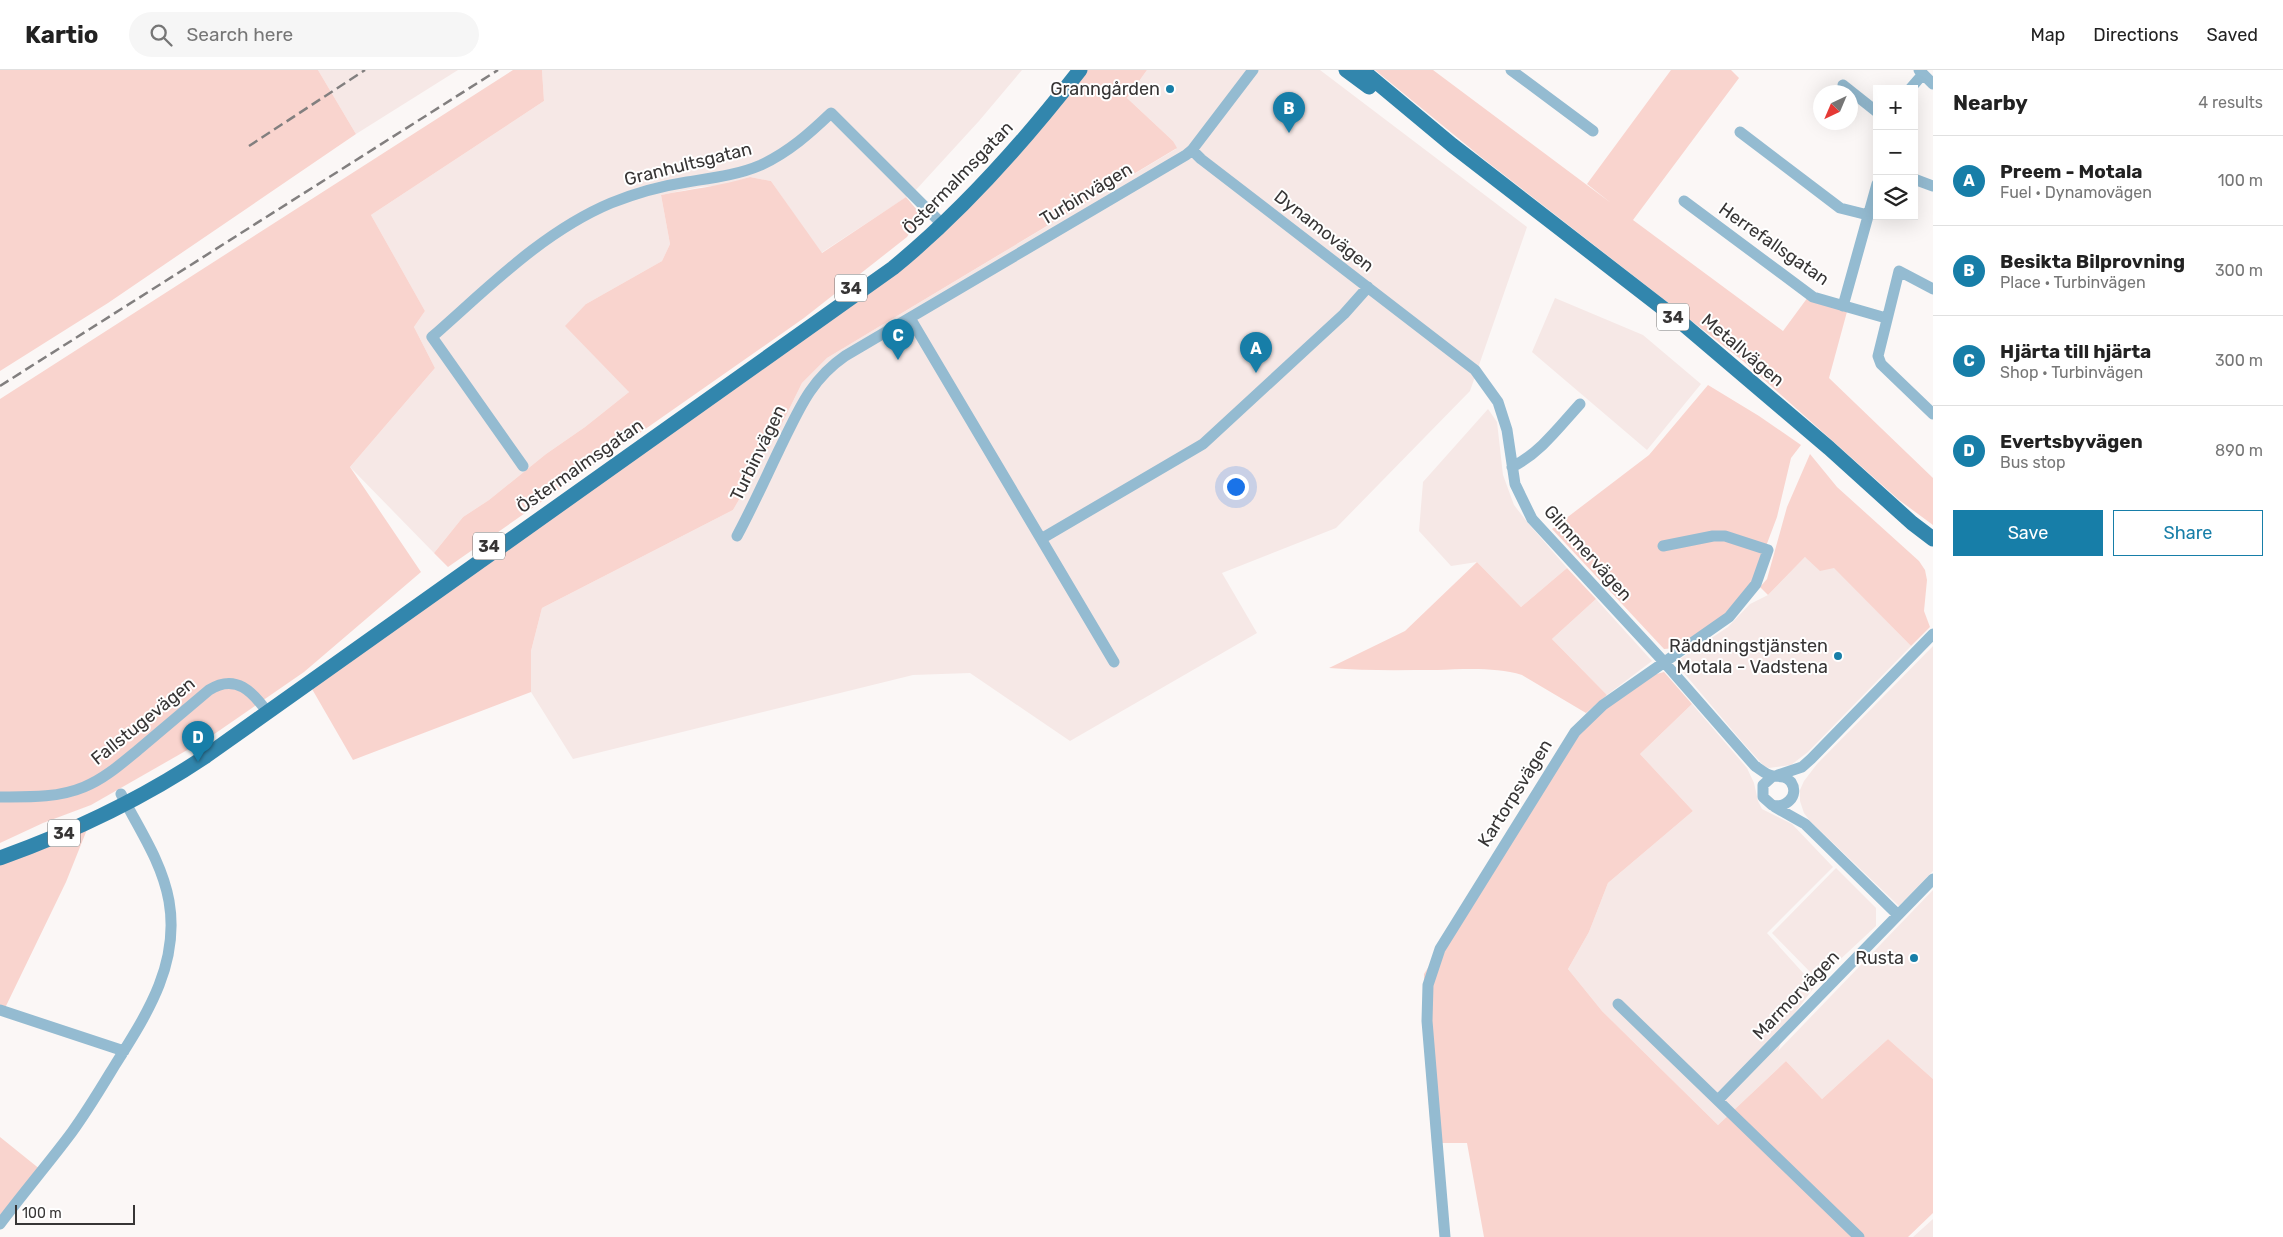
<!DOCTYPE html>
<meta charset="utf-8">
<style>
:root{--surface:#fff;--page:#f6f6f6;--text:#222;--muted:#767676;--line:#e0e0e0;--accent:#177ea8}
body{margin:0;font-family:Rubik,sans-serif;background:var(--page);color:var(--text)}
.controls{position:absolute;right:15px;top:15px;display:grid;overflow:hidden;border-radius:0px;box-shadow:0 5px 20px #0002}
.controls button{width:45px;height:45px;display:grid;place-items:center;padding:0;border:0;border-bottom:1px solid var(--line);background:var(--surface);color:var(--text);font:25px sans-serif}
.compass{position:absolute;left:1813px;top:15px;width:45px;height:45px;border-radius:50%;background:var(--surface);box-shadow:0 5px 20px #0002;rotate:224deg}
.scale{position:absolute;left:15px;bottom:12px;width:120px;box-sizing:border-box;padding-left:5px;border:2px solid #373535;border-top:0;font-size:14px;line-height:18px;white-space:nowrap;color:#373535;-webkit-text-stroke:4px #fff;paint-order:stroke}
.you{position:absolute;left:1235px;top:416px;width:18px;height:18px;margin:-12px;border:4px solid #fff;border-radius:50%;background:#1a73e8;box-shadow:0 0 0 8px #1a73e833}
.badge{display:grid;place-items:center;width:32px;height:32px;border-radius:50%;background:var(--accent);color:#fff;font-size:16px;font-weight:700}
.pin{position:absolute;translate:-50% -41px;filter:drop-shadow(0 1px 2px #0008)}
.pin::after{content:'';position:absolute;top:26px;width:18px;height:15px;background:inherit;clip-path:polygon(0 0,100% 0,50% 100%)}
.list{margin:0;padding:0;list-style:none}
h2{display:flex;justify-content:space-between;align-items:center;height:65px;margin:0;padding:0 20px;font-size:21px}
h2 small{font-size:16px;font-weight:400;color:var(--muted)}
.list li{display:grid;grid-template-columns:32px 1fr auto;gap:15px;align-items:center;box-sizing:border-box;height:90px;padding:0 20px;border-top:1px solid var(--line)}
.list b{display:block;font-size:19px;white-space:nowrap}
.list p{margin:0;font-size:16px;white-space:nowrap;color:var(--muted)}
.list em{font-size:16px;font-style:normal;color:var(--muted)}
.actions{display:flex;gap:10px;padding:15px 20px}
.actions a{flex:1;padding:11px 0;border:1px solid var(--accent);border-radius:0px;text-align:center;font-size:18px;color:var(--accent)}
.actions .main{background:var(--accent);color:#fff}
.icon{flex:none;width:28px;height:28px;fill:none;stroke:currentColor;stroke-width:2;stroke-linecap:round;stroke-linejoin:round}
.map{position:relative;flex:none;width:1933px;height:1167px;overflow:hidden}
header{display:flex;align-items:center;gap:30px;box-sizing:border-box;height:70px;padding:0 25px;background:var(--surface);border-bottom:1px solid var(--line)}
header strong{font-size:24px}
nav{display:flex;gap:28px;margin-inline-start:auto;font-size:18px}
.search{width:350px;height:45px;background:var(--page);display:flex;align-items:center;gap:12px;box-sizing:border-box;padding:0 18px;border-radius:28px;color:var(--muted);font-size:19px}
main{display:flex}
aside{flex:1;background:var(--surface)}
.map>svg:first-child{display:block}
.built{fill:#f6e8e6}
.green{fill:#f9d4ce}
.lines{fill:none;stroke-linecap:round;stroke-linejoin:round}
.minor{stroke:#94bbd1;stroke-width:11}
.major{stroke:#3286ad;stroke-width:15}
.rail{stroke:#827f7f;stroke-width:2.5;stroke-dasharray:10 5;stroke-linecap:butt}
.poi-dot{fill:#177ea8;stroke:#fff;stroke-width:2}
.labels{text-anchor:middle;stroke-width:4;stroke-linejoin:round;paint-order:stroke}
.shield{fill:#fff;stroke:#737272;stroke-width:1}
.shield-label{font-size:16px;font-weight:bold;fill:#373535}
.poi-label{font-size:18px;fill:#373535;stroke:#fff;text-anchor:end}
.street-label{font-size:18px;fill:#373535;stroke:#fff}
</style>
<header>
<strong>Kartio</strong>
<div class="search"><svg class="icon" aria-label="search" viewBox="0 0 24 24"><circle cx="10" cy="10" r="6"/><path d="M15 15l6 6"/></svg>Search here</div>
<nav><a>Map</a><a>Directions</a><a>Saved</a></nav>
</header>
<main>
<div class="map">
<svg width="1933" height="1167" viewBox="0 0 1933 1167">
<rect width="100%" height="100%" fill="#fbf7f6"/>
<path class="built" d="M318 0H458L356 64Z
M542 0H1022L979 51 914 122 821 183 771 111 750 107 724 115 700 117 661 125 670 174 662 191 586 234 629 322 585 357 546 384 489 430 463 447 434 483 350 397 435 298 414 257 425 241 371 145 544 31Z
M1147 0H1320L1527 157 1470 321 1336 458 1222 503 1257 563 1070 671 970 603 913 605 573 689 531 622V581L542 538 733 440 776 366 802 313 827 288 1176 79 1173 71 1127 28Z
M1555 228 1643 265 1701 314 1647 380 1532 282Z
M1488 339 1497 352 1503 405 1514 435 1528 453 1567 498 1521 537 1477 492 1451 496 1419 461 1423 412Z
M1805 487 1834 497 1911 576 1808 682 1791 695 1769 698 1764 696 1744 674 1678 596 1680 589 1728 557 1750 534 1768 525Z
M1596 529 1652 591 1607 625 1552 569Z
M1933 576V801L1899 836 1810 751 1804 743 1800 731V720L1804 711 1817 694Z
M1692 634 1747 698 1754 713 1758 731 1762 739 1792 754 1833 797 1767 863 1815 916 1789 951 1778 981 1933 820V1009L1888 969 1822 1029 1786 991 1718 1055 1602 941 1568 899 1589 862 1608 813 1693 741 1640 684Z
M1836 798 1876 838V856L1818 910 1772 863Z
M1933 1149V1167H1913Z"/>
<path class="green" d="M0 0H318L356 64 108 233 0 301Z
M513 0H542L544 31 371 145 425 241 414 257 435 298 350 397 421 502 304 602 210 667 91 735 43 753 0 773V329Z
M1086 0H1147L1127 28 1173 71 1177 78 827 288 802 313 776 366 733 440 542 538 531 581V622L353 690 312 619 866 224Z
M1375 0H1433L1611 133 1587 114 1671 0H1731L1739 8 1633 150 1783 261 1808 227 1848 238 1829 308 1933 408V455L1899 430 1743 291 1481 87Z
M750 107 771 111 822 183 906 127 917 140 919 148 907 167 804 248 448 497 434 483 463 447 489 430 546 384 585 357 629 322 565 256 586 234 662 191 670 174 661 125C691 119 721 116 750 107Z
M1708 315 1759 346 1801 375 1791 388 1777 447 1751 516 1719 550 1676 578 1664 579 1552 459 1649 385Z
M1810 384 1837 417 1919 491 1925 500 1927 510 1924 541 1930 557 1911 576 1834 498 1820 501 1805 487 1768 525 1760 517 1767 509 1787 437Z
M1477 492 1521 537 1567 498 1596 529 1552 569 1607 625 1586 643 1522 605C1496 597 1465 599 1437 600 1401 600 1365 601 1329 598L1405 561Z
M1664 602 1692 634 1640 684 1693 741 1608 813 1589 862 1568 899 1602 941 1718 1055 1786 991 1822 1029 1888 969 1933 1009V1143L1908 1167H1484L1467 1073H1432L1425 986 1424 904 1586 647 1638 609Z
M88 757 66 812 5 938 0 936V795Z
M0 1067 41 1100 0 1158Z"/>
<g class="lines">
<path class="minor" d="M1511 0 1593 61
M1919 0 1933 14
M1843 15 1877 42
M1910 19 1923 4
M1740 62 1840 138 1868 145
M1192 80 1201 89 1475 300 1498 332 1507 360 1515 414 1532 449 1664 592 1755 696C1760 699 1766 705 1773 706 1780 707 1785 705 1791 712 1800 726 1785 739 1772 735L1763 727V715L1773 706
M1914 109 1933 116
M1684 131 1813 227 1886 248
M1933 219 1899 201 1878 286 1881 294 1933 344
M1843 236 1877 114
M910 248 1114 592
M523 396 432 267C487 219 542 162 611 133 636 123 661 116 687 112 712 108 738 105 761 95 789 82 810 63 831 43L943 155
M1512 397C1540 383 1559 357 1580 334
M737 466C752 438 765 409 779 380 798 342 809 311 845 286L1186 85 1192 80 1253 0
M1041 469 1203 374 1344 244 1368 217
M1778 705 1802 697 1811 689 1933 564
M0 727C28 727 58 728 84 717 104 709 121 694 138 680 162 660 185 640 209 620 236 603 253 622 268 643
M1775 737 1805 754 1898 845
M1618 934 1859 1167
M0 940 124 981
M1718 1030 1933 809
M0 1154C23 1123 49 1093 72 1062 88 1040 101 1018 115 995 147 944 180 894 169 831 162 792 139 759 121 724
M1445 1167 1427 951 1428 915 1440 879 1575 662 1603 635 1729 547 1756 514 1768 480 1725 466H1713L1663 476"/>
<path class="major" d="M1346 0 1369 17
M1362 0 1452 75 1682 253 1829 378 1912 453 1933 469
M0 788C72 762 142 729 206 686L893 198C964 140 1024 72 1080 0"/>
<path class="rail" d="M249 76 365 0
M0 316 498 0"/>
</g>
<g class="poi-dot">
<circle cx="1170" cy="19" r="5"/>
<circle cx="1838" cy="586" r="5"/>
<circle cx="1914" cy="888" r="5"/>
</g>
<g class="labels">
<g class="shield">
<rect x="835" y="204.5" width="32" height="27" rx="4"/>
<rect x="1657" y="233.5" width="32" height="27" rx="4"/>
<rect x="473" y="462.5" width="32" height="27" rx="4"/>
<rect x="48" y="749.5" width="32" height="27" rx="4"/>
</g>
<g class="shield-label">
<text x="851" y="224">34</text>
<text x="1673" y="253">34</text>
<text x="489" y="482">34</text>
<text x="64" y="769">34</text>
</g>
<g class="poi-label">
<text x="1160" y="25">Granngården</text>
<text x="1828" y="582">Räddningstjänsten<tspan x="1828" dy="21">Motala - Vadstena</tspan></text>
<text x="1904" y="894">Rusta</text>
</g>
<g class="street-label">
<text transform="translate(688 94) rotate(-14)" y="6">Granhultsgatan</text>
<text transform="translate(958 108) rotate(-46)" y="6">Östermalmsgatan</text>
<text transform="translate(1086 124) rotate(-31)" y="6">Turbinvägen</text>
<text transform="translate(1324 161) rotate(38)" y="6">Dynamovägen</text>
<text transform="translate(1774 174) rotate(35)" y="6">Herrefallsgatan</text>
<text transform="translate(1743 280) rotate(40)" y="6">Metallvägen</text>
<text transform="translate(758 383) rotate(-64)" y="6">Turbinvägen</text>
<text transform="translate(580 396) rotate(-35)" y="6">Östermalmsgatan</text>
<text transform="translate(1588 483) rotate(48)" y="6">Glimmervägen</text>
<text transform="translate(143 651) rotate(-39)" y="6">Fallstugevägen</text>
<text transform="translate(1515 723) rotate(-58)" y="6">Kartorpsvägen</text>
<text transform="translate(1796 925) rotate(-46)" y="6">Marmorvägen</text>
</g>
</g>
</svg>
<div class="controls">
<button>+</button>
<button>−</button>
<button><svg class="icon" aria-label="layers" viewBox="0 0 24 24"><path d="M12 4l9 5-9 5-9-5zM3 14l9 5 9-5"/></svg></button>
</div>
<svg class="compass" viewBox="-18 -18 36 36"><path d="M0-13l5 13h-10z" fill="#e53935"/><path d="M0 13l5-13h-10z" fill="#767676"/></svg>
<div class="scale">100 m</div>
<div class="you"></div>
<div class="pin badge" style="left:1256px;top:303px">A</div>
<div class="pin badge" style="left:1289px;top:63px">B</div>
<div class="pin badge" style="left:898px;top:290px">C</div>
<div class="pin badge" style="left:198px;top:692px">D</div>
</div>
<aside>
<h2>Nearby<small>4 results</small></h2>
<ul class="list">
<li><span class="badge">A</span><div><b>Preem - Motala</b><p>Fuel · Dynamovägen</p></div><em>100 m</em></li>
<li><span class="badge">B</span><div><b>Besikta Bilprovning</b><p>Place · Turbinvägen</p></div><em>300 m</em></li>
<li><span class="badge">C</span><div><b>Hjärta till hjärta</b><p>Shop · Turbinvägen</p></div><em>300 m</em></li>
<li><span class="badge">D</span><div><b>Evertsbyvägen</b><p>Bus stop</p></div><em>890 m</em></li>
</ul>
<div class="actions"><a class="main">Save</a><a>Share</a></div>
</aside>
</main>
